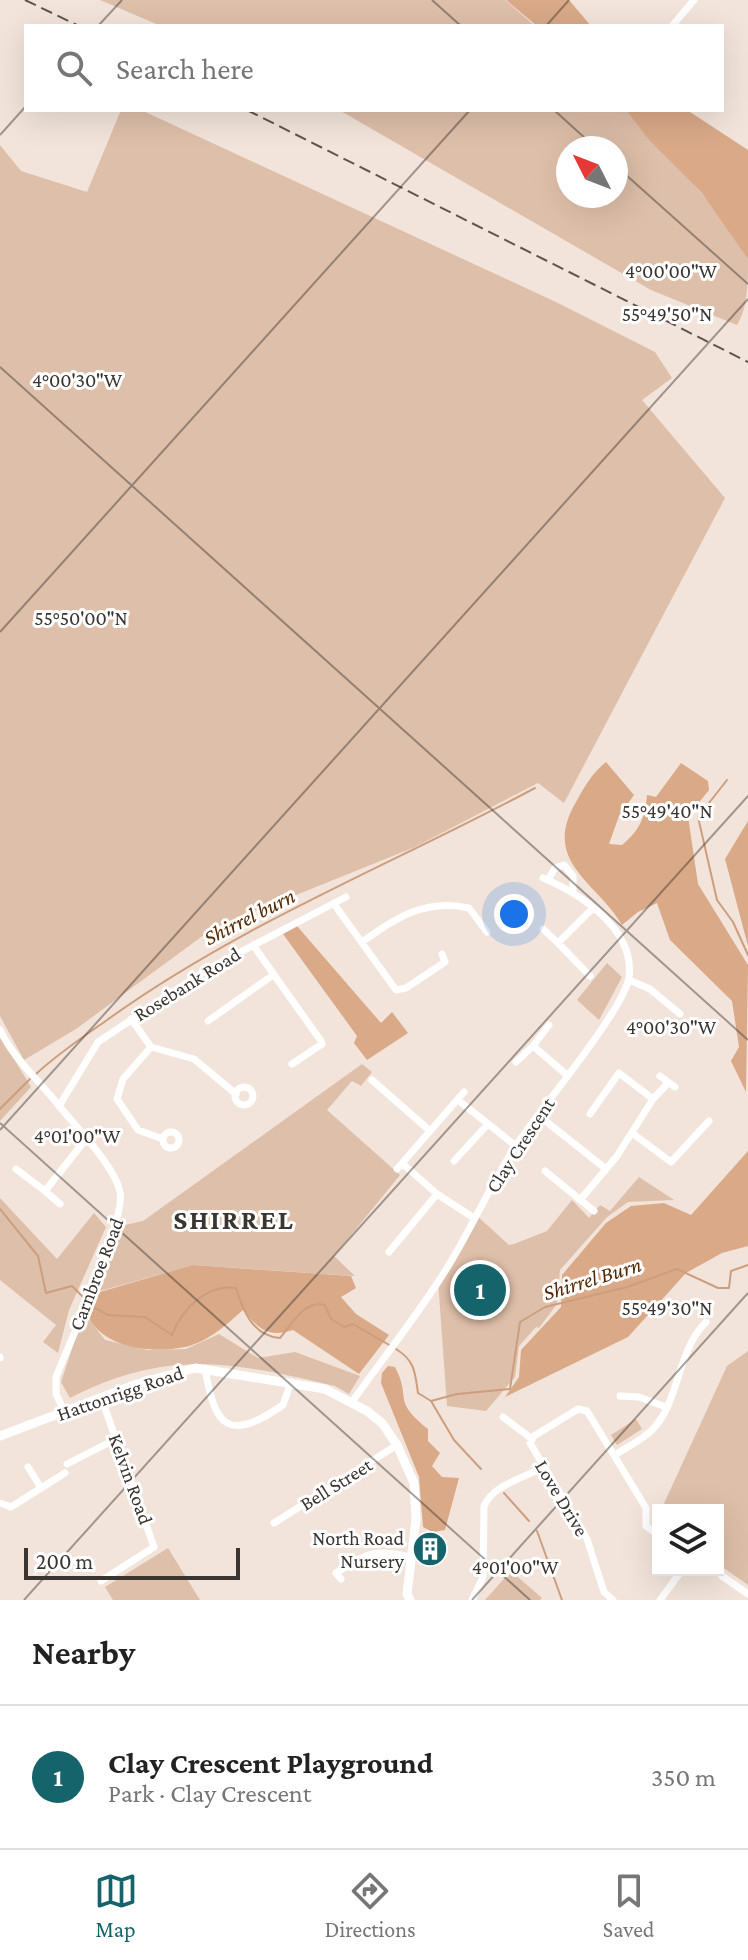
<!DOCTYPE html>
<meta charset="utf-8">
<style>
:root{--surface:#fff;--page:#f2f2f2;--text:#222;--muted:#767676;--line:#e0e0e0;--accent:#15636b}
body{margin:0;font-family:"Crimson Pro",serif;background:var(--page);color:var(--text)}
.controls{position:absolute;right:24px;bottom:24px;display:grid;overflow:hidden;border-radius:0px;box-shadow:0 8px 32px #0002}
.controls button{width:72px;height:72px;display:grid;place-items:center;padding:0;border:0;border-bottom:2px solid var(--line);background:var(--surface);color:var(--text);font:40px sans-serif}
.compass{position:absolute;left:556px;top:136px;width:72px;height:72px;border-radius:50%;background:var(--surface);box-shadow:0 8px 32px #0002;rotate:312deg}
.scale{position:absolute;left:24px;bottom:20px;width:216px;box-sizing:border-box;padding-left:8px;border:4px solid #3a3531;border-top:0;font-size:22px;line-height:28px;white-space:nowrap;color:#3a3531;-webkit-text-stroke:6px #fff;paint-order:stroke}
.you{position:absolute;left:514px;top:914px;width:28px;height:28px;margin:-20px;border:6px solid #fff;border-radius:50%;background:#1a73e8;box-shadow:0 0 0 12px #1a73e833}
.badge{display:grid;place-items:center;width:52px;height:52px;border-radius:50%;background:var(--accent);color:#fff;font-size:26px;font-weight:700}
.pin{position:absolute;translate:-50% -50%;border:4px solid #fff;box-shadow:0 2px 8px #0006}
.list{margin:0;padding:0;list-style:none}
h2{display:flex;justify-content:space-between;align-items:center;height:104px;margin:0;padding:0 32px;font-size:34px}
h2 small{font-size:26px;font-weight:400;color:var(--muted)}
.list li{display:grid;grid-template-columns:52px 1fr auto;gap:24px;align-items:center;box-sizing:border-box;height:144px;padding:0 32px;border-top:2px solid var(--line)}
.list b{display:block;font-size:30px;white-space:nowrap}
.list p{margin:0;font-size:26px;white-space:nowrap;color:var(--muted)}
.list em{font-size:26px;font-style:normal;color:var(--muted)}
.icon{flex:none;width:44px;height:44px;fill:none;stroke:currentColor;stroke-width:2;stroke-linecap:round;stroke-linejoin:round}
.map{position:relative;flex:none;width:748px;height:1600px;overflow:hidden}
.search{position:absolute;background:var(--surface);box-shadow:0 8px 32px #0002;left:24px;right:24px;top:24px;height:88px;display:flex;align-items:center;gap:20px;box-sizing:border-box;padding:0 28px;border-radius:0px;color:var(--muted);font-size:30px}
.sheet{height:248px;background:var(--surface)}
nav{display:flex;justify-content:space-around;align-items:center;box-sizing:border-box;height:112px;border-top:2px solid var(--line);background:var(--surface);font-size:22px;color:var(--muted)}
nav a{display:grid;justify-items:center;gap:4px}
nav .on{color:var(--accent)}
.map>svg:first-child{display:block}
.green{fill:#debfa9;fill-rule:evenodd}
.forest{fill:#d9a988}
.lines{fill:none;stroke-linecap:round;stroke-linejoin:round}
.stream{stroke:#cd9e7e;stroke-width:2}
.minor{stroke:#fff;stroke-width:7}
.tertiary{stroke:#fff;stroke-width:9}
.rail{stroke:#5c5650;stroke-width:2;stroke-dasharray:12 6;stroke-linecap:butt}
.ticks{fill:none;stroke:#3a3531;stroke-width:2;stroke-opacity:0.45}
.labels{text-anchor:middle;stroke-width:6;stroke-linejoin:round;paint-order:stroke}
.street-label{font-size:20px;fill:#3a3531;stroke:#fff}
.poi-label{font-size:20px;fill:#3a3531;stroke:#fff;text-anchor:end}
.water-label{font-size:22px;font-style:italic;fill:#542800;stroke:#fff}
.district-label{font-size:28px;font-weight:bold;letter-spacing:2px;fill:#3a3531;stroke:#fff}
.ticks-label{font-size:20px;text-anchor:middle;fill:#3a3531;stroke:#fff;stroke-width:6;stroke-linejoin:round;paint-order:stroke}
</style>
<div class="map">
<svg width="748" height="1600" viewBox="0 0 748 1600">
<rect width="100%" height="100%" fill="#f2e4da"/>
<path class="green" d="M100 0H505L535 26H161Z
M121 110H141L556 302 655 352 672 378 642 400 725 498 564 803 538 783 415 847 212 929 76 1029 24 1060 0 1016V145L21 171 87 192Z
M339 110H626C654 146 738 222 748 260 748 281 748 308 737 325L651 290ZM568 148H616V196H568Z
M607 963 622 977 599 1020 577 1000Z
M0 1036 31 1087 0 1121Z
M362 1064 372 1072 361 1086 352 1081 327 1110 400 1175 334 1256 355 1276 194 1265 93 1293 120 1226 143 1221Z
M639 1177 674 1200 628 1202 607 1217 560 1270 557 1304 539 1328 536 1327 519 1346 515 1377 486 1411 447 1406 438 1280 475 1214 509 1245 514 1244 547 1231 572 1200 589 1218 600 1205 610 1211Z
M0 1198 57 1259 94 1213 106 1227 69 1310 58 1353 43 1342 56 1325 0 1280Z
M84 1313 105 1340 148 1350 186 1349 219 1334 258 1358 295 1352 360 1376 349 1394 335 1386C233 1362 167 1348 70 1398L61 1382Z
M748 1351V1585L718 1564V1510H661L727 1366Z
M636 1419 642 1429 617 1445 611 1435Z
M168 1548 200 1600H113L105 1587Z
M511 1571 542 1598 540 1600H485Z"/>
<path class="forest" d="M506 0H569L591 26H537Z
M626 110H687L748 150V259L702 193 650 141Z
M606 762 634 795 619 816 609 844 622 845C640 830 645 818 647 795L656 797 681 763 708 781 709 790 688 816 698 884 748 965 746 1092 731 1061 739 1047 732 1001 670 940 657 903 638 912 622 925C596 881 541 862 576 802 585 786 592 773 606 762Z
M748 821V946L725 859Z
M297 926 381 1023 392 1012 408 1033 367 1060 354 1043 357 1036 283 934Z
M748 1151V1246L722 1253 686 1273 628 1337 505 1397 519 1377 521 1350 561 1307 562 1275 606 1223 631 1206 664 1203 691 1215Z
M193 1265 351 1276 356 1288 341 1297 356 1314 389 1335 359 1374 293 1330C268 1338 259 1329 243 1310 226 1325 208 1342 185 1347 150 1354 100 1348 86 1312L93 1294Z
M388 1366 395 1367C412 1399 391 1399 428 1429V1441L440 1453 432 1466 442 1477 459 1478 445 1530 433 1532 423 1527 419 1477 381 1383 382 1373Z"/>
<g class="lines">
<path class="stream" d="M727 780 698 817 717 900 733 922 748 955
M35 1075C57 1054 83 1037 107 1020 240 924 393 864 535 788
M0 1109 30 1079
M0 1209 38 1256 46 1293 72 1286 86 1300
M90 1305 108 1315 145 1317 172 1335C181 1311 206 1283 236 1288 243 1311 253 1336 280 1338 292 1324 304 1300 325 1305L331 1319 344 1327 353 1324 391 1346
M396 1349C415 1361 415 1372 418 1393L431 1401 457 1394 510 1389 520 1322 545 1307 627 1287 677 1269 718 1288H729L731 1271 748 1265
M431 1401 454 1440 481 1469
M504 1493 529 1521
M537 1531 562 1600"/>
<path class="minor" d="M672 26 694 0
M548 880 555 868 564 865 573 876V893
M334 904 396 990 406 988 445 962 442 954
M543 929 558 943
M362 942C395 918 426 898 469 908L487 932
M253 945 321 1041 322 1044 292 1064
M590 976 558 943 593 908
M629 980 650 989 680 1014
M131 1019 151 1047 123 1079 117 1099 138 1130 163 1139
M208 1021 273 975
M0 1030C15 1061 39 1080 60 1107 77 1128 115 1167 120 1192 126 1222 70 1341 56 1377V1394L64 1411
M533 1046 549 1025
M151 1047 194 1059 236 1094
M516 1062 533 1046 567 1075
M660 1076 675 1087
M372 1080 430 1131
M235 1096a9 9 0 1 1 18 0a9 9 0 1 1-18 0Z
M653 1099 668 1083
M458 1100 516 1146
M59 1106 98 1042 208 969 346 897
M538 1115 606 1169
M163 1140a8 8 0 1 1 16 0a8 8 0 1 1-16 0Z
M632 1133 671 1162 709 1121
M454 1161 488 1124
M403 1164 437 1194 474 1218
M16 1169 45 1191
M397 1169 464 1092
M545 1171 594 1211
M580 1200 617 1156 653 1099 619 1073 590 1114
M60 1204 45 1191 86 1139
M389 1252 437 1194
M0 1357V1358
M205 1368C215 1429 229 1442 283 1405L291 1382
M620 1396 639 1397 666 1407
M352 1402C381 1361 413 1321 440 1279 468 1237 487 1190 515 1147 537 1113 625 1009 629 977 635 929 581 894 543 878
M503 1417 532 1439
M615 1455C627 1447 642 1440 652 1430 680 1402 676 1352 706 1322
M67 1464 116 1439
M28 1467 41 1488
M0 1503 11 1507 65 1473
M274 1523 397 1445
M722 1576 748 1594
M341 1579 336 1573C367 1554 373 1548 409 1557
M101 1581 154 1547 101 1397
M472 1600 483 1577 484 1506C494 1484 523 1479 543 1467
M613 1600 604 1592 587 1539 530 1443 534 1436 578 1409 587 1411 646 1508V1526L658 1535
M660 1600 682 1570"/>
<path class="tertiary" d="M0 1436 137 1384 195 1368 325 1389 367 1411 382 1423 397 1445 414 1483 416 1519 407 1594 410 1600"/>
<path class="rail" d="M25 0 79 26
M247 110 748 362"/>
</g>
<path class="ticks" d="M432 0 461 26M98 26 122 0M546 26 569 0M554 110 596 148M0 135 26 106M616 166 748 284M0 367 748 1040M0 632 470 110M0 1123 530 1600M0 1130 748 299M24 1600 748 796M472 1600 748 1293"/>
<defs>
<g id="building-disc" transform="scale(1.8)"><circle r="9.5" fill="#15636b" stroke="#fff"/><path d="M-4-6H4V6H1V3H-1V6H-4ZM-2.5-4.3h1.7v1.8h-1.7ZM.8-4.3h1.7v1.8H.8ZM-2.5-1h1.7V.8h-1.7ZM.8-1h1.7V.8H.8Z" fill="#fff"/></g>
</defs>
<g fill-rule="evenodd">
<use href="#building-disc" x="430" y="1549"/>
</g>
<g class="labels">
<g class="street-label">
<text transform="translate(187 984) rotate(-32)" y="7">Rosebank Road</text>
<text transform="translate(520 1145) rotate(-57)" y="7">Clay Crescent</text>
<text transform="translate(96 1274) rotate(-69)" y="7">Carnbroe Road</text>
<text transform="translate(120 1393) rotate(-19)" y="7">Hattonrigg Road</text>
<text transform="translate(131 1479) rotate(70)" y="7">Kelvin Road</text>
<text transform="translate(336 1484) rotate(-32)" y="7">Bell Street</text>
<text transform="translate(562 1498) rotate(59)" y="7">Love Drive</text>
</g>
<g class="poi-label">
<text x="404" y="1545">North Road<tspan x="404" dy="23">Nursery</tspan></text>
</g>
<g class="water-label">
<text transform="translate(249 916) rotate(-27)" y="8">Shirrel burn</text>
<text transform="translate(592 1278) rotate(-17)" y="8">Shirrel Burn</text>
</g>
<g class="district-label">
<text x="234" y="1229">SHIRREL</text>
</g>
</g>
<g class="ticks-label">
<text x="671" y="278">4°00'00"W</text>
<text x="667" y="321">55°49'50"N</text>
<text x="77" y="387">4°00'30"W</text>
<text x="81" y="625">55°50'00"N</text>
<text x="667" y="818">55°49'40"N</text>
<text x="671" y="1034">4°00'30"W</text>
<text x="77" y="1143">4°01'00"W</text>
<text x="667" y="1315">55°49'30"N</text>
<text x="515" y="1574">4°01'00"W</text>
</g>
</svg>
<div class="controls">
<button><svg class="icon" aria-label="layers" viewBox="0 0 24 24"><path d="M12 4l9 5-9 5-9-5zM3 14l9 5 9-5"/></svg></button>
</div>
<svg class="compass" viewBox="-18 -18 36 36"><path d="M0-13l5 13h-10z" fill="#e53935"/><path d="M0 13l5-13h-10z" fill="#767676"/></svg>
<div class="scale">200 m</div>
<div class="you"></div>
<div class="pin badge" style="left:480px;top:1290px">1</div>
<div class="search"><svg class="icon" aria-label="search" viewBox="0 0 24 24"><circle cx="10" cy="10" r="6"/><path d="M15 15l6 6"/></svg>Search here</div>
</div>
<section class="sheet">
<h2>Nearby<small></small></h2>
<ul class="list">
<li><span class="badge">1</span><div><b>Clay Crescent Playground</b><p>Park · Clay Crescent</p></div><em>350 m</em></li>
</ul>
</section>
<nav>
<a class="on"><svg class="icon" aria-label="map" viewBox="0 0 24 24"><path d="M3 6l6-2 6 2 6-2v14l-6 2-6-2-6 2zM9 4v14M15 6v14"/></svg>Map</a>
<a><svg class="icon" aria-label="directions" viewBox="0 0 24 24"><path d="M12 3l9 9-9 9-9-9zM9 14v-3h6M13 9l2 2-2 2"/></svg>Directions</a>
<a><svg class="icon" aria-label="saved" viewBox="0 0 24 24"><path d="M7 4h10v16l-5-4-5 4z"/></svg>Saved</a>
</nav>
